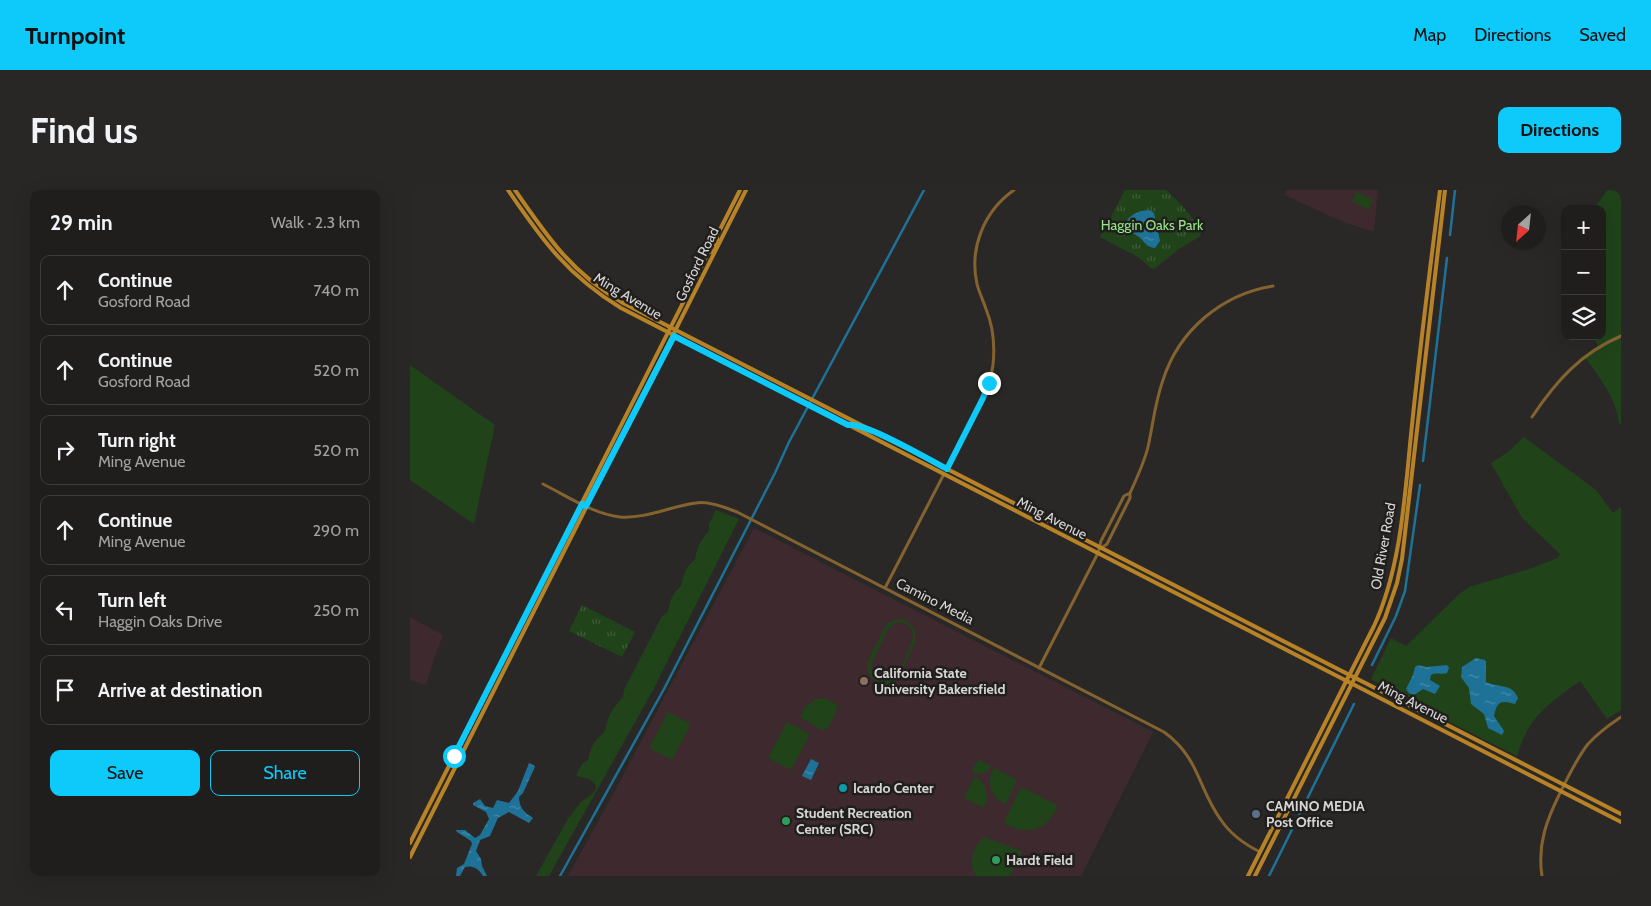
<!DOCTYPE html>
<meta charset="utf-8">
<style>
:root{--surface:#201e1c;--page:#282725;--text:#f1f3f6;--muted:#a2a2a3;--line:#3d3c3b;--accent:#0dcafa}
body{margin:0;font-family:Cabin,sans-serif;background:var(--page);color:var(--text)}
.controls{position:absolute;right:15px;top:15px;display:grid;overflow:hidden;border-radius:10px;box-shadow:0 5px 20px #0002}
.controls button{width:45px;height:45px;display:grid;place-items:center;padding:0;border:0;border-bottom:1px solid var(--line);background:var(--surface);color:var(--text);font:25px sans-serif}
.compass{position:absolute;left:1091px;top:15px;width:45px;height:45px;border-radius:50%;background:var(--surface);box-shadow:0 5px 20px #0002;rotate:207deg}
.stop{position:absolute;width:15px;height:15px;margin:-11px;border:4px solid #0dcafa;border-radius:50%;background:#fff}
.stop.end{background:#0dcafa;border-color:#fff;box-shadow:0 1px 5px #0008}
.list{margin:0;padding:0;list-style:none}
h2{display:flex;justify-content:space-between;align-items:center;height:65px;margin:0;padding:0 20px;font-size:21px}
h2 small{font-size:16px;font-weight:400;color:var(--muted)}
.list li{display:grid;grid-template-columns:32px 1fr auto;gap:15px;align-items:center;box-sizing:border-box;height:70px;margin:0 10px 10px;padding:0 10px;border:1px solid var(--line);border-radius:10px}
.list b{display:block;font-size:19px;white-space:nowrap}
.list p{margin:0;font-size:16px;white-space:nowrap;color:var(--muted)}
.list em{font-size:16px;font-style:normal;color:var(--muted)}
.actions{display:flex;gap:10px;padding:15px 20px}
.actions a{flex:1;padding:11px 0;border:1px solid var(--accent);border-radius:10px;text-align:center;font-size:18px;color:var(--accent)}
.actions .main{background:var(--accent);color:#111}
.icon{flex:none;width:28px;height:28px;fill:none;stroke:currentColor;stroke-width:2;stroke-linecap:round;stroke-linejoin:round}
.map{position:relative;flex:none;width:1211px;height:686px;overflow:hidden;border-radius:10px}
header{display:flex;align-items:center;gap:30px;box-sizing:border-box;height:70px;padding:0 25px;background:var(--accent);color:#111}
header strong{font-size:24px}
nav{display:flex;gap:28px;margin-inline-start:auto;font-size:18px}
.intro{display:flex;align-items:center;justify-content:space-between;box-sizing:border-box;height:120px;padding:0 30px}
h1{margin:0;font-size:35px}
.button{padding:12px 22px;border-radius:10px;background:var(--accent);color:#111;font-size:18px;font-weight:700}
main{display:flex;gap:30px;padding:0 30px}
aside{flex:1;background:var(--surface);border-radius:10px;box-shadow:0 5px 20px #0002}
.map>svg:first-child{display:block}
.education{fill:#3e2a2e}
.grass{fill:#20431a;fill-rule:evenodd}
.park{fill:url(#park-tufts)}
.water{fill:url(#water-ripples)}
.lines{fill:none;stroke-linecap:round;stroke-linejoin:round}
.canal{stroke:#1e7297;stroke-width:2.5}
.tertiary{stroke:#846330;stroke-width:3}
.secondary{stroke:#b88327;stroke-width:4}
.route{stroke:#0dcafa;stroke-width:6}
.education-dot{fill:#8d6e63;stroke:#211f1d;stroke-width:2}
.culture-dot{fill:#0f9aa8;stroke:#211f1d;stroke-width:2}
.service-dot{fill:#5c6f8a;stroke:#211f1d;stroke-width:2}
.leisure-dot{fill:#2e9e5b;stroke:#211f1d;stroke-width:2}
.labels{text-anchor:middle;stroke-width:5;stroke-linejoin:round;paint-order:stroke}
.park-label{font-size:14px;fill:#95e687;stroke:#211f1d}
.street-label{font-size:14px;fill:#d6d5d4;stroke:#211f1d}
.poi-label{font-size:14px;font-weight:bold;fill:#d6d5d4;stroke:#211f1d;text-anchor:start}
</style>
<header>
<strong>Turnpoint</strong>
<nav><a>Map</a><a>Directions</a><a>Saved</a></nav>
</header>
<div class="intro"><h1>Find us</h1><a class="button">Directions</a></div>
<main>
<aside>
<h2>29 min<small>Walk · 2.3 km</small></h2>
<ul class="list">
<li><svg class="icon" aria-label="ahead" viewBox="0 0 24 24"><path d="M12 20V5M6 11l6-6 6 6"/></svg><div><b>Continue</b><p>Gosford Road</p></div><em>740 m</em></li>
<li><svg class="icon" aria-label="ahead" viewBox="0 0 24 24"><path d="M12 20V5M6 11l6-6 6 6"/></svg><div><b>Continue</b><p>Gosford Road</p></div><em>520 m</em></li>
<li><svg class="icon" aria-label="right" viewBox="0 0 24 24"><path d="M7 20v-9h11M14 6l5 5-5 5"/></svg><div><b>Turn right</b><p>Ming Avenue</p></div><em>520 m</em></li>
<li><svg class="icon" aria-label="ahead" viewBox="0 0 24 24"><path d="M12 20V5M6 11l6-6 6 6"/></svg><div><b>Continue</b><p>Ming Avenue</p></div><em>290 m</em></li>
<li><svg class="icon" aria-label="left" viewBox="0 0 24 24"><path d="M17 20v-9H6M10 6l-5 5 5 5"/></svg><div><b>Turn left</b><p>Haggin Oaks Drive</p></div><em>250 m</em></li>
<li><svg class="icon" aria-label="arrive" viewBox="0 0 24 24"><path d="M6 21V4h12l-3 4 3 4H6"/></svg><div><b>Arrive at destination</b></div></li>
</ul>
<div class="actions"><a class="main">Save</a><a>Share</a></div>
</aside>
<div class="map">
<svg width="1211" height="686" viewBox="0 0 1211 686">
<defs>
<pattern id="park-tufts" width="24" height="20" patternUnits="userSpaceOnUse" patternTransform="scale(1.25)"><rect width="24" height="20" fill="#20431a"/><path d="M3 7l-1-3M5 7V3M7 7l1-3M15 17l-1-3M17 17v-4M19 17l1-3" fill="none" stroke="#405d3a"/></pattern>
<pattern id="water-ripples" width="26" height="14" patternUnits="userSpaceOnUse" patternTransform="scale(1.25)"><rect width="26" height="14" fill="#1e7297"/><path d="M2 4q2-2 4 0t4 0M15 11q2-2 4 0t4 0" fill="none" stroke="#498ca9"/></pattern>
</defs>
<rect width="100%" height="100%" fill="#2a2826"/>
<path class="education" d="M876 0H968L964 40 961 41 936 33 911 22 875 5Z
M344 338 743 542 671 686H158L200 610Z
M0 427 33 445 24 469 16 495 0 490Z"/>
<path class="grass" d="M1197 0H1211V235L1209 233C1206 208 1189 187 1174 166L1188 157 1184 146H1192V19H1184Z
M947 2 963 10 958 20 942 11Z
M0 175 85 235 64 334 0 290Z
M1114 247 1186 300 1203 323 1211 317V520L1197 529 1170 491C1138 514 1119 526 1107 566L1018 521 961 489 981 448 996 456 1049 404 1059 397 1116 380 1148 368 1150 364 1112 328 1081 273 1098 262Z
M306 320 329 329 243 500 139 686H126L159 627H160C164 620 167 617 171 612 175 608 194 601 182 591 177 587 171 588 166 585L172 574 178 570C182 554 183 553 195 541 198 525 202 519 213 507L214 500 252 426 258 422C260 409 262 405 271 396 275 381 275 379 285 369 288 355 290 351 299 341V334Z
M487 429C501 429 508 439 505 453L482 499 478 498 480 493C465 496 455 486 458 471L475 437 478 433ZM487 432C497 432 504 438 503 448 498 462 483 507 463 484L461 479 462 472 478 439Z
M405 509H416L428 515 424 526 417 539 411 540 390 527 395 517Z
M258 522 281 534 262 570 239 558Z
M377 532 400 544 381 580 358 568Z
M568 569 581 576C577 584 570 586 562 582Z
M584 578 607 590 596 614C581 608 575 592 584 578Z
M565 586C576 594 580 605 574 618L554 608Z
M611 597 647 615C641 640 614 648 594 632Z
M574 647 611 661 612 666 599 686H566C558 673 562 658 574 647Z"/>
<path class="park" d="M715 0H756C770 13 783 26 791 43L789 47 769 59 744 79 741 78 728 67 690 47Z
M172 415 225 442 212 467 159 441Z"/>
<path class="water" d="M731 21 739 20 744 23 750 51 745 58C736 57 735 52 729 47 726 45 722 43 719 40 710 31 723 24 731 21Z
M1066 468 1075 470 1076 472V492C1089 498 1102 493 1108 508L1105 514C1091 510 1087 511 1084 526L1094 541 1092 545 1078 538 1074 524 1061 514 1059 498 1051 487 1052 477Z
M1008 475 1016 477 1037 475 1039 478 1037 483C1031 485 1026 482 1021 485L1020 490 1030 496 1025 504 1013 499 1004 505 999 503 996 499 1003 485 1005 477Z
M401 569 409 573 401 590 392 586Z
M119 573 125 576 124 579 113 603 109 607C109 618 115 623 123 628L119 633 99 622 88 628 80 646 70 650 66 661 71 669 72 676 77 686H73C69 679 63 675 55 677L50 686H46L47 678 54 674 62 654 61 651 47 642 46 640H55L65 648 70 645 79 629 76 622 63 615V613L70 609 75 616 83 618 87 610 99 613 108 601Z"/>
<g class="lines">
<path class="canal" d="M1040 45 1045 0
M1013 271 1037 68
M962 475 986 426 995 401 1010 295
M150 686 254 499 365 283 379 252 514 0
M859 686 944 514"/>
<path class="tertiary" d="M1122 227C1146 191 1171 163 1211 146
M537 279C553 247 578 210 583 175 585 156 583 136 576 119 573 110 569 102 567 94 559 58 574 21 604 0
M133 294C157 306 183 324 210 327 236 329 261 316 286 313 297 311 317 318 327 322L754 542C790 568 788 599 811 630 821 645 834 654 850 662
M690 359 697 354 720 308V303C727 288 734 273 738 257 743 235 745 212 753 190 769 140 812 104 863 96
M475 398 534 284
M629 478 688 363 691 351 714 306 720 303
M1132 686C1127 654 1137 629 1151 601 1159 585 1167 568 1178 554 1188 543 1199 535 1211 527"/>
<path class="secondary" d="M98 0C132 50 158 86 211 118L1211 632
M105 0C138 48 162 83 213 113L1211 624
M302 62 307 51V47
M0 653 330 0
M0 667C110 444 226 223 336 0
M838 686 964 436C992 376 995 300 1002 235 1010 157 1020 78 1030 0
M845 686 975 428 987 393 992 369 1035 0"/>
</g>
<g class="lines">
<path class="route" d="M44 566 172 314 176 316 264 146 438 235C455 232 518 269 537 279L573 208 579 193"/>
</g>
<circle class="education-dot" cx="454" cy="491" r="5"/>
<circle class="culture-dot" cx="433" cy="598" r="5"/>
<circle class="service-dot" cx="846" cy="624" r="5"/>
<g class="leisure-dot">
<circle cx="376" cy="631" r="5"/>
<circle cx="586" cy="670" r="5"/>
</g>
<g class="labels">
<g class="park-label">
<text x="742" y="40">Haggin Oaks Park</text>
</g>
<g class="street-label">
<text transform="translate(287 74) rotate(-64)" y="5">Gosford Road</text>
<text transform="translate(218 106) rotate(31)" y="5">Ming Avenue</text>
<text transform="translate(642 328) rotate(27)" y="5">Ming Avenue</text>
<text transform="translate(973 356) rotate(-80)" y="5">Old River Road</text>
<text transform="translate(525 411) rotate(27)" y="5">Camino Media</text>
<text transform="translate(1003 512) rotate(27)" y="5">Ming Avenue</text>
</g>
<g class="poi-label">
<text x="464" y="488">California State<tspan x="464" dy="16">University Bakersfield</tspan></text>
<text x="443" y="603">Icardo Center</text>
<text x="856" y="621">CAMINO MEDIA<tspan x="856" dy="16">Post Office</tspan></text>
<text x="386" y="628">Student Recreation<tspan x="386" dy="16">Center (SRC)</tspan></text>
<text x="596" y="675">Hardt Field</text>
</g>
</g>
</svg>
<div class="controls">
<button>+</button>
<button>−</button>
<button><svg class="icon" aria-label="layers" viewBox="0 0 24 24"><path d="M12 4l9 5-9 5-9-5zM3 14l9 5 9-5"/></svg></button>
</div>
<svg class="compass" viewBox="-18 -18 36 36"><path d="M0-13l5 13h-10z" fill="#e53935"/><path d="M0 13l5-13h-10z" fill="#a2a2a3"/></svg>
<div class="stop" style="left:44px;top:566px"></div>
<div class="stop end" style="left:579px;top:193px"></div>
</div>
</main>
